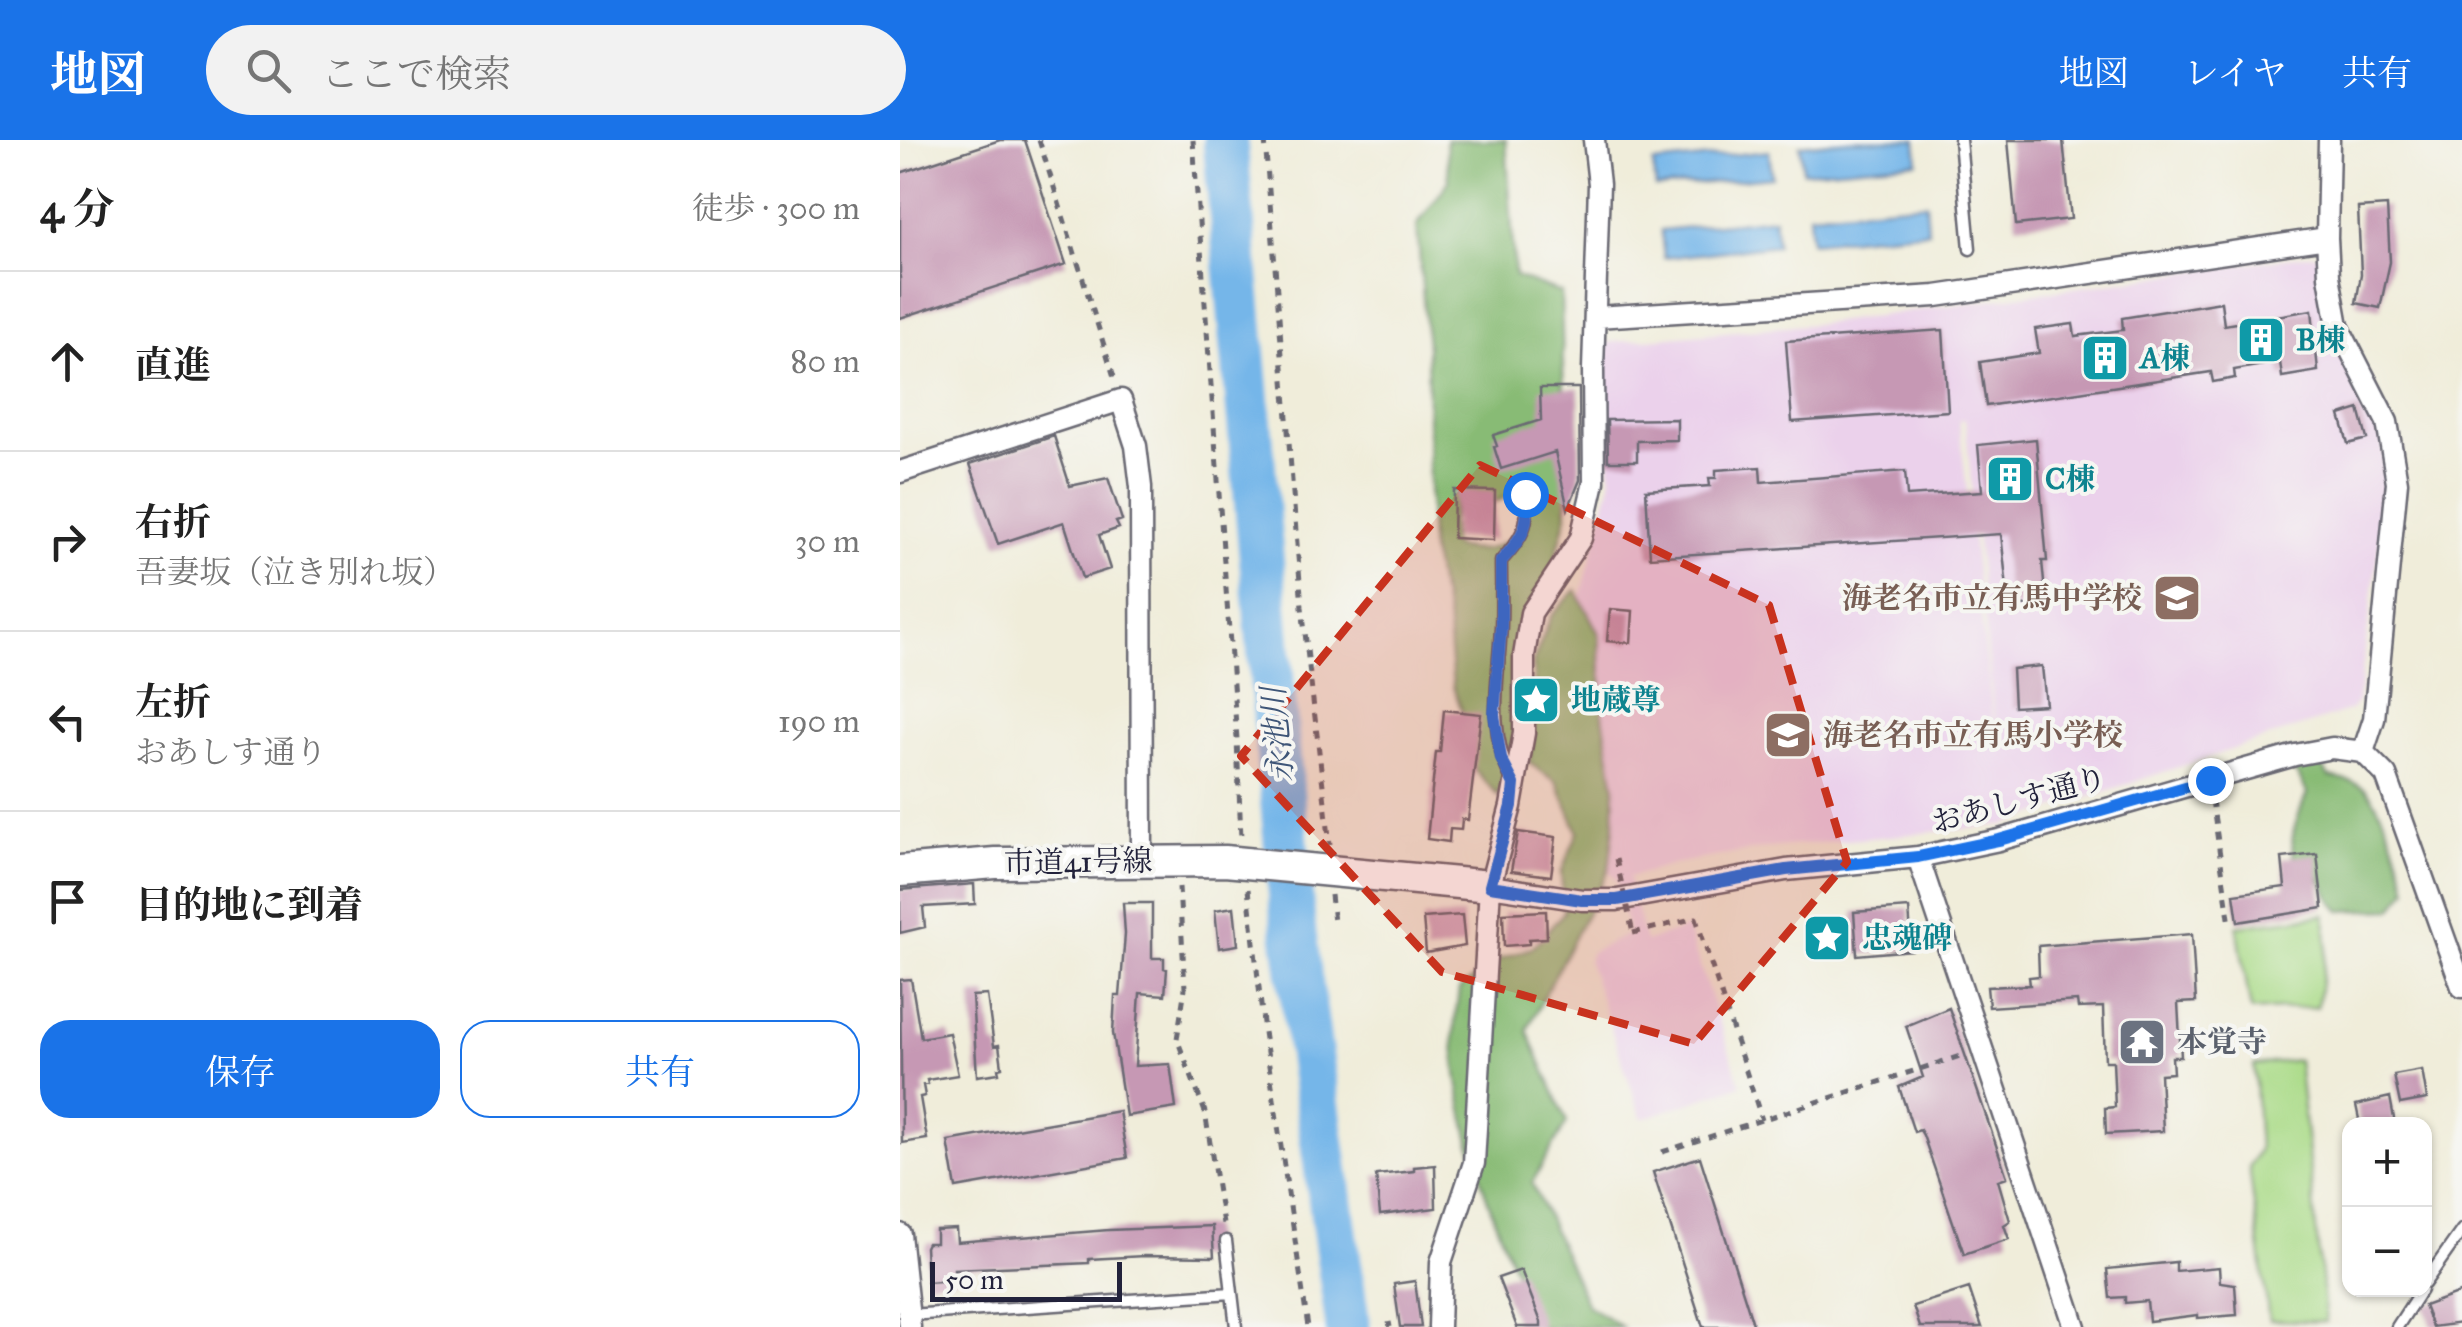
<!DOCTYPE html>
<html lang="ja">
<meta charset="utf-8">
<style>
:root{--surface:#fff;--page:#f2f2f2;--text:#222;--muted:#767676;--line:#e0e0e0;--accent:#1a73e8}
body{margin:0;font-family:"IM FELL Great Primer","Noto Serif JP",serif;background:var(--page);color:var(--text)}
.controls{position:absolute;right:30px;bottom:30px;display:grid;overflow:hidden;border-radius:20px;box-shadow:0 2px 8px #0004}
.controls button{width:90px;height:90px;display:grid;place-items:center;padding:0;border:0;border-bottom:2px solid var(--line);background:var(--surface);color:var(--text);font:50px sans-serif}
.scale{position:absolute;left:30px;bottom:25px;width:192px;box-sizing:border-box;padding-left:10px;border:5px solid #22223b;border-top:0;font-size:28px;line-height:35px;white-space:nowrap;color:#22223b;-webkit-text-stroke:8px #f6f6f2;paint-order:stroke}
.stop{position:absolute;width:30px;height:30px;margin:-22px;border:8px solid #1a73e8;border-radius:50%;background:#fff}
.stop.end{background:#1a73e8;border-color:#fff;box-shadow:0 2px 10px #0008}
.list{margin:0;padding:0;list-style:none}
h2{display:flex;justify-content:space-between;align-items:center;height:130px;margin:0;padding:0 40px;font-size:42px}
h2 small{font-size:32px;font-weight:400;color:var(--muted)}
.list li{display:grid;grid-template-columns:65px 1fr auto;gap:30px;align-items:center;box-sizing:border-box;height:180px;padding:0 40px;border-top:2px solid var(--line)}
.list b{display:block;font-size:38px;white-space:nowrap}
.list p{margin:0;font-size:32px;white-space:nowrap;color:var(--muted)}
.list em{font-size:32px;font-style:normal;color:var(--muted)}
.actions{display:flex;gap:20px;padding:30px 40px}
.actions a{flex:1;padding:22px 0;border:2px solid var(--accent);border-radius:30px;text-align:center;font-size:35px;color:var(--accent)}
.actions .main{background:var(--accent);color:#fff}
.icon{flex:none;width:55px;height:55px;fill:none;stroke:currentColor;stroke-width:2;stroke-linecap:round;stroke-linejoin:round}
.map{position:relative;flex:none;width:1562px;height:1187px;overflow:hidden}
header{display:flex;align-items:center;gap:60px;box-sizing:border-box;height:140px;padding:0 50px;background:var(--accent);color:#fff}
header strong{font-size:48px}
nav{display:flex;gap:55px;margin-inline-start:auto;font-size:35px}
.search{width:700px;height:90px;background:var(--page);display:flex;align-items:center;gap:25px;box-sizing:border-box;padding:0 35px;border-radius:55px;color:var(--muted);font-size:38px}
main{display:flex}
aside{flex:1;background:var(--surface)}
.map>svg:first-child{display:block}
.built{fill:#ebd1eb;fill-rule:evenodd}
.green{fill:#abdb89;stroke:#667e62;stroke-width:2.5}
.forest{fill:#88bb75;stroke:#556e58;stroke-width:2.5;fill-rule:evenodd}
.water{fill:#74b6e9;stroke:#4b6c92;stroke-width:2.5}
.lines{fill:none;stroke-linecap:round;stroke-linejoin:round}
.river{stroke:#74b6e9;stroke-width:45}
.building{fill:#c698b4}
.lane-casing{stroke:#6a6973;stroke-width:15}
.street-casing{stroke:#6a6973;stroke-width:25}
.secondary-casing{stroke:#6a6973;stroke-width:35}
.path{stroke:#6a6973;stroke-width:5;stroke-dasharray:8 8;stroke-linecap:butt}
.lane{stroke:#fff;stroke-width:10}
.street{stroke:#fff;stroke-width:20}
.secondary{stroke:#fff;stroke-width:30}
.path-bridge{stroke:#6a6973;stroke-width:5;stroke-dasharray:8 8;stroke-linecap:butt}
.route{stroke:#1a73e8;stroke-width:12}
.marked{fill:#c8321e;fill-opacity:0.2;stroke:#c8321e;stroke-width:8;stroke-dasharray:20 12;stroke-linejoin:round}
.labels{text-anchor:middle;stroke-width:8;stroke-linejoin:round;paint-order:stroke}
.culture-label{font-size:30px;font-weight:bold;fill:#0d838f;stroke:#f6f6f2;text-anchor:start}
.education-label{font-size:30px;font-weight:bold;fill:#785e54;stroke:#f6f6f2;text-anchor:end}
.street-label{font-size:30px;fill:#22223b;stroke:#f6f6f2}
.worship-label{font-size:30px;font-weight:bold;fill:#5b616d;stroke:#f6f6f2;text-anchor:start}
.water-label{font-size:32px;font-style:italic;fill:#3f5678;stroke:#f6f6f2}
</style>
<header>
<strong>地図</strong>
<div class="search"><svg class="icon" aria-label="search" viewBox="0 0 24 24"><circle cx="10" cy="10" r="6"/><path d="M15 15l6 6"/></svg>ここで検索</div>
<nav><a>地図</a><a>レイヤ</a><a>共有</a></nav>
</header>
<main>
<aside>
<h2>4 分<small>徒歩 · 300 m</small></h2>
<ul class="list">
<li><svg class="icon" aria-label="ahead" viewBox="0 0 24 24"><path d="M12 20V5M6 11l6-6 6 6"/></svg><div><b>直進</b></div><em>80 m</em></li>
<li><svg class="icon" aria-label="right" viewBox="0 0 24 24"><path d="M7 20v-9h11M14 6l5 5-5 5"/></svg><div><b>右折</b><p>吾妻坂（泣き別れ坂）</p></div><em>30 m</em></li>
<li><svg class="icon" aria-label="left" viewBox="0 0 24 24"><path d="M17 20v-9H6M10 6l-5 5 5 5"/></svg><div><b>左折</b><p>おあしす通り</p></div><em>190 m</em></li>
<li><svg class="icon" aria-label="arrive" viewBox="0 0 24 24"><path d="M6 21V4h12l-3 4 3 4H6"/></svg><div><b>目的地に到着</b></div></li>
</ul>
<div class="actions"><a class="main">保存</a><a>共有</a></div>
</aside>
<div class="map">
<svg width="1562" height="1187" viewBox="0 0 1562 1187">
<rect width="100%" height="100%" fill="#f6f6f2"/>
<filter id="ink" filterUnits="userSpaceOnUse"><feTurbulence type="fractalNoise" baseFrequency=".01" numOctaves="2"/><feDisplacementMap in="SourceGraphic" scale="20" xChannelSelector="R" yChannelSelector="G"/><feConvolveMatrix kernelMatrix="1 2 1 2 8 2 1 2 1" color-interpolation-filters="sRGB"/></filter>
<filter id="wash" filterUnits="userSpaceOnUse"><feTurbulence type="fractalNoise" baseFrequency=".0048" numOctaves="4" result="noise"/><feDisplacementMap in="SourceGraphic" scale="40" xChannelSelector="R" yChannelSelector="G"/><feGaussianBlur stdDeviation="2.25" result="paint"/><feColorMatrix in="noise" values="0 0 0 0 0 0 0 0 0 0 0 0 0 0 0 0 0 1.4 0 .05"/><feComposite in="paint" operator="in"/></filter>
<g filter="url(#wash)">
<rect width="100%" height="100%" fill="#f0edda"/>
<path class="built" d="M1413 114 1425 120 1483 294 1486 355 1458 561 1451 570 1104 685 868 708 784 722 729 737 745 802 787 788 841 945 742 979 688 822 691 812 728 794 717 740 711 734 705 714 676 475 711 342 701 203 927 183ZM1065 279 1096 597 1095 598 1059 280Z"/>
<path class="green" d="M1425 775 1427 805 1417 867 1351 871 1337 786Z
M1398 920 1426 1182 1369 1180 1349 1027 1359 1009 1354 925Z"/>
<path class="forest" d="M546 0H606L615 136 661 153 667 376 650 438 624 483 623 568 598 656 567 621 566 582 553 547 547 477 530 408 527 207 517 85 549 41ZM614 351 626 370 620 381V391C599 410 579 414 552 406L550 382 555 360C579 363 595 368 614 351Z
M676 450 699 494 703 576 715 648 714 687 709 729 627 890 667 982 632 1043 687 1165 722 1187H639C599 1096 561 1005 554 904 553 887 557 867 559 850L597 820 632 808 664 772 661 733 678 692 657 642 629 623 636 578 633 522 651 476Z
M1407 620 1423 628 1429 637C1442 640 1458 641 1467 651 1485 670 1501 724 1508 749L1492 769 1441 771C1418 750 1433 736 1395 724 1387 696 1398 678 1407 653L1398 635 1386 627Z"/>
<path class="water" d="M951 0H1016L1018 22 903 32 900 5Z
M869 11 872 37 756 48 753 23Z
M1026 63 1028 91 911 102 909 74Z
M874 78 877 105 764 118 761 90Z"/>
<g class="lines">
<path class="river" d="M325 0 394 794 448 1187"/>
</g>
<g id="blocks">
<path class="building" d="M100 0H125L166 124 0 178V33Z
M1108 0H1163L1171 79 1116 85Z
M1487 66 1490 122 1480 168 1456 163 1461 135 1458 68Z
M1321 162 1324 185 1412 170 1418 231 1382 237 1380 222 1334 230 1335 238 1313 242 1311 232 1086 266 1080 222 1139 213 1135 189 1173 184 1175 196 1223 190 1222 178Z
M1043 190 1048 271 892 282 886 201Z
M640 248H679L680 340 668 369 655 312 601 329 594 307 597 306 593 295 641 280Z
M1459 269 1467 299 1448 304 1440 275Z
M777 279V300L737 301V321H708L707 280Z
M154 296 170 346 208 338 222 380 216 382 219 388 199 395 210 429 182 438 164 382 98 404 70 324Z
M1136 299 1147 421H1142L1146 464 1109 467 1101 394 750 417 746 350 810 346 809 338H816V330L860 327 861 342 1005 331 1007 356 1082 351 1078 305Z
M554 350 595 351 594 400 553 398Z
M710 469 733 471 731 503 707 501Z
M1142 526 1146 565 1114 567 1112 529Z
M544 570 581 574 568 680 562 679 561 690 550 689 549 702 527 699 536 612H540Z
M618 692 656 697 651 736 611 731Z
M1417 714 1423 768 1338 782 1334 754 1385 747 1382 718Z
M74 744 75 764 23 767 25 787 0 793V750Z
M223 763H252V818H264V828L267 829 265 855 240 853 235 926 270 924 276 968 226 976 213 893 215 856H220L225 794Z
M334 767 338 805 319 808 315 770Z
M1009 768 1012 810 957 815 954 772Z
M646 771 647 798 629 799V804L604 806 603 773Z
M562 775 565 806 526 813 523 778Z
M1292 794 1296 862 1278 863 1281 917H1272L1273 933 1260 934 1263 991 1206 994 1205 968 1215 967 1213 921H1205L1203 867 1178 868 1177 861 1089 867 1087 847 1130 845 1129 837 1139 836 1138 806Z
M11 839 21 898 49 893 58 935 27 940 28 944 23 945 25 956 20 957 27 999 2 1003 0 840Z
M87 855 94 906 99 905 102 927 98 928 99 933 77 936 72 856Z
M1049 868 1107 1037 1098 1040 1110 1081 1104 1085 1109 1099 1064 1114 1023 995 1020 990 1014 992 999 947 1023 937 1006 886Z
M1522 930 1527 959 1500 964 1494 935Z
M1490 957 1495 984H1460L1456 965Z
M219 971 227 1018 56 1048 48 1001Z
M800 1017 854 1187H803L753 1032Z
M535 1025 536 1068 480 1075 476 1035 514 1031V1027Z
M312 1086 314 1117 244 1116 189 1119V1123L54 1129 55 1140 27 1142 25 1107 27 1103H36V1090L56 1089 57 1102 209 1090Z
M1276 1122V1131L1319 1127 1320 1142 1335 1144 1337 1175 1298 1178V1175L1249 1181 1247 1161 1225 1163V1157L1210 1158 1207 1129Z
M621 1130 641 1182V1187H617L598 1138Z
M515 1141 521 1187H500L494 1144Z
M1069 1148 1082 1187H1020L1013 1166Z
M1562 1152V1183L1532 1187 1524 1166Z"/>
</g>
</g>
<g filter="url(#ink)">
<use href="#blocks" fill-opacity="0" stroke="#6a6973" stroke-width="2.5"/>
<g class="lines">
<g class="lane-casing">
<path id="lane" d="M1060 0 1070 109
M612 640C586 589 599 539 601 485 602 464 601 442 601 421 621 399 631 385 625 354
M326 1101 336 1187
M1524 1144 1562 1090
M9 1175 332 1153
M1497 1187 1521 1150"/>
</g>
<g class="street-casing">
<path id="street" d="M1429 0 1427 98 1429 136 1438 186 1487 282 1497 342 1474 579 1463 612
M696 177 1036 156 1427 98
M0 332 221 260 236 306 241 347 242 721
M1018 717 1175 1187
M590 746 682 760H717L886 730 1018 717 1099 700 1395 615 1432 608 1463 612 1486 635 1562 847
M0 1094 10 1187
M539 1187 541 1122 574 1023 590 746 611 666 624 593V516L631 473 681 398 694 342 693 229 699 44 694 0"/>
</g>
<g class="secondary-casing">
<path id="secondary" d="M0 731 95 723 325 721 590 746"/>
</g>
<path class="path" d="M139 0 215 240
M293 0 337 599 341 699
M365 0 402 467 430 705
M1312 660 1330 785
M279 747 285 848 277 899 305 972 323 1084
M348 749 364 892 408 1187
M431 755 434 782
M733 793 796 778 862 980
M762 1012 1060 916
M489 1182 490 1187"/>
<use href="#lane" class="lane"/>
<use href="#street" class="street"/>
<use href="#secondary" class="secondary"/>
<path class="path-bridge" d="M716 719 733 793"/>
</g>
</g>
<g class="lines" filter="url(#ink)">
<path class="route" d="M625 354C631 385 622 399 601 421V487L594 575 601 619 614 644 612 666 590 746 682 760H717L886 730 1018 717 1099 700 1310 640"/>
</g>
<path class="marked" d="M580 325 869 465 947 722 794 904 542 832 341 616Z"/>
<defs>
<g id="building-square" transform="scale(2.5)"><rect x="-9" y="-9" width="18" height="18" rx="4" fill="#0f9aa8" stroke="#f6f6f2"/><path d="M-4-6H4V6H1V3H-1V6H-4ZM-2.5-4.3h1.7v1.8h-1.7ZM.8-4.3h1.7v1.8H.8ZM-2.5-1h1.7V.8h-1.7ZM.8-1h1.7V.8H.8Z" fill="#fff"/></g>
<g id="school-square" transform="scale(2.5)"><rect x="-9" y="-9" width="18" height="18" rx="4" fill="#8d6e63" stroke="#f6f6f2"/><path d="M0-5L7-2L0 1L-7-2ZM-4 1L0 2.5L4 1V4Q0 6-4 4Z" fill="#fff"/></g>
<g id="sight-square" transform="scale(2.5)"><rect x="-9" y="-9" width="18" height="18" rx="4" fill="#0f9aa8" stroke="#f6f6f2"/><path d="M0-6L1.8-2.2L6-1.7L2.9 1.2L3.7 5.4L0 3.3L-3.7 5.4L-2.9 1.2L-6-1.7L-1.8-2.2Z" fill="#fff"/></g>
<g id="temple-square" transform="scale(2.5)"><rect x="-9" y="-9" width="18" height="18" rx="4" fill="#6b7280" stroke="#f6f6f2"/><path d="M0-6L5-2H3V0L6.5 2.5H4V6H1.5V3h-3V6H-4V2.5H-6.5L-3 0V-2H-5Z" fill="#fff"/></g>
</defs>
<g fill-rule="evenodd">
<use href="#building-square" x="1361" y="200"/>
<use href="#building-square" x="1205" y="218"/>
<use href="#building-square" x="1110" y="339"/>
<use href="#school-square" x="1277" y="458"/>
<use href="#sight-square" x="636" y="560"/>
<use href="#school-square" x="888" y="595"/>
<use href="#sight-square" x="927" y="798"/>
<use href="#temple-square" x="1242" y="902"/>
</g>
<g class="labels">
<g class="culture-label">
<text x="1396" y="210">B棟</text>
<text x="1240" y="228">A棟</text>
<text x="1145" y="349">C棟</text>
<text x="671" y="570">地蔵尊</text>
<text x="962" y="808">忠魂碑</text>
</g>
<g class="education-label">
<text x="1242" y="468">海老名市立有馬中学校</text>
<text x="923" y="605" text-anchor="start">海老名市立有馬小学校</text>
</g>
<g class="street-label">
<text transform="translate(1119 660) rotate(-15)" y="10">おあしす通り</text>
<text transform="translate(178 722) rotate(-1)" y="10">市道41号線</text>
</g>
<g class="worship-label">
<text x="1277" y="912">本覚寺</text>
</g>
<g class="water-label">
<text transform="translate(377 595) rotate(-95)" y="11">永池川</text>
</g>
</g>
</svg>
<div class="controls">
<button>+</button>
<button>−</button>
</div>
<div class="scale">50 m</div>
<div class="stop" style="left:625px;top:354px"></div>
<div class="stop end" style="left:1310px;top:640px"></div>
</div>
</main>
